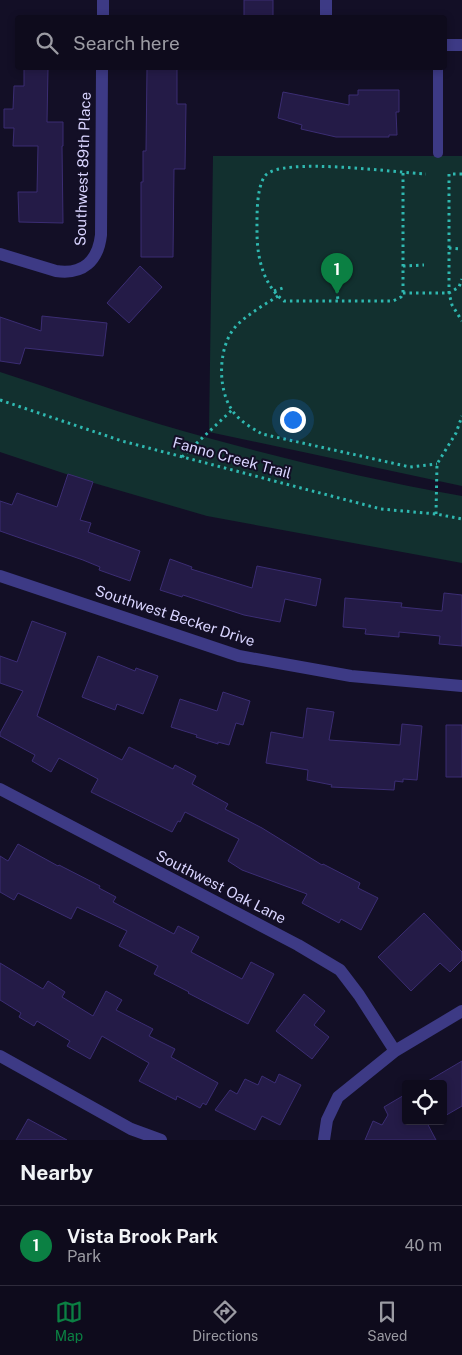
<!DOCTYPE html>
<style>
:root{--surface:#0e0b1c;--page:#171425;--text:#f1f3f6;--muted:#9b9ba3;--line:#2e2b3b;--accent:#0b8043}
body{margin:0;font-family:"Public Sans",sans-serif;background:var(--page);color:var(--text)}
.controls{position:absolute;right:15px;bottom:15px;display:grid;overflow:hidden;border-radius:5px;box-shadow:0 2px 8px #0003}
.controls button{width:45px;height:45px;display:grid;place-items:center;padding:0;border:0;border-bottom:1px solid var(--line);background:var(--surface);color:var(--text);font:25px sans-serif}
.you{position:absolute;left:292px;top:419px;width:18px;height:18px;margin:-12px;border:4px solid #fff;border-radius:50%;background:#1a73e8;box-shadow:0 0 0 8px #1a73e833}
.badge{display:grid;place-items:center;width:32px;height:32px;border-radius:50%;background:var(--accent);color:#fff;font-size:16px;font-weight:700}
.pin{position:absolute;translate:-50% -41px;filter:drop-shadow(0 1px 2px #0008)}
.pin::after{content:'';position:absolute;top:26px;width:18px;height:15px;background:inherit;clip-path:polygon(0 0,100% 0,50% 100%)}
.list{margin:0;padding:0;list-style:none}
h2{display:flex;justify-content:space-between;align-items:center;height:65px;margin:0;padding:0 20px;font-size:21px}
h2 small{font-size:16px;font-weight:400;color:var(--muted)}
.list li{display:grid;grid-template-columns:32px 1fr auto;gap:15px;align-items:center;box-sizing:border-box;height:80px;padding:0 20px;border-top:1px solid var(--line)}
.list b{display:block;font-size:19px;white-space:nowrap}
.list p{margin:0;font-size:16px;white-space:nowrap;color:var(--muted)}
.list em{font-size:16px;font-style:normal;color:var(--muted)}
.icon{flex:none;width:28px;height:28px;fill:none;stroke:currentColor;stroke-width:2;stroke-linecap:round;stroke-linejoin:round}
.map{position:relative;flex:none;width:462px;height:1140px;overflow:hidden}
.search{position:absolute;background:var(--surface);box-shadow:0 2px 8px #0003;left:15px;right:15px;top:15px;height:55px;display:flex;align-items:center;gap:12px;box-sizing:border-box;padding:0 18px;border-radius:5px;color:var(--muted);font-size:19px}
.sheet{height:145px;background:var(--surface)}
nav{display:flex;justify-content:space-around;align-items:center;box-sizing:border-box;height:70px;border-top:1px solid var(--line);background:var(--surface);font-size:14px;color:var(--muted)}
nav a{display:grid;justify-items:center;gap:2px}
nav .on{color:var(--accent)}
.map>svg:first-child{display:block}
.green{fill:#12302f}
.building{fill:#241b47;stroke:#3b2d73}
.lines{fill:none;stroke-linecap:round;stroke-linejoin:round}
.path{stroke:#2fb8b0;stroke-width:3;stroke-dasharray:2.5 4;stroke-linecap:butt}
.lane{stroke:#3d3a85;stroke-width:10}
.street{stroke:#3d3a85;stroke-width:12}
.labels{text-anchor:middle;stroke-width:4;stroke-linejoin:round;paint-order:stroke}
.street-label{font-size:15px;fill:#d9d4ff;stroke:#130f26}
</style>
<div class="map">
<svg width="462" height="1140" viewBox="0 0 462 1140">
<rect width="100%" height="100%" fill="#130f26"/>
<path class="green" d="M213 156H462V486L209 432Z
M0 372C53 389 105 408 159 424 258 453 360 478 462 496V563L207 516 87 481 0 452Z"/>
<path class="building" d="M244 0H273V18H244Z
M24 68H48L47 122H63V146H62L63 223 19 222 18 192H37L38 146H13L14 128H4V109H13L14 86H24Z
M147 68H177V104H186L185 169H174L173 257H141V182H143V151H146Z
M358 90H399V112H396L397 135H389V137H336L301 129 302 125 278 118 283 92 349 105V95H358Z
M140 266 162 287 129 323 107 303Z
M42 316 107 323 103 356 25 348 20 364 0 361V317L41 331Z
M68 474 93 482 80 520 91 523 88 532 140 551 130 581 99 570 100 567 83 560 0 531V501L12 505 17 493 57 507Z
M170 559 192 567 191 569 252 588 257 566 321 579 316 606 285 599 280 622 244 615 183 595 182 597 160 590Z
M444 593 462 595V646L439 644 440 636 399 632V637L365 634 366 629 343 627 345 598 402 603 401 607 442 611Z
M32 621 66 633 37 716 122 760 129 747 173 769 175 765 196 776 192 784 228 804 225 809 262 828 322 865 323 864 360 883 358 888 378 898 361 930 341 919 339 923 302 903 307 894 242 870 228 861 239 839 185 812 180 822 178 821 172 832 91 792 98 779 59 758 51 772 32 761 35 755 0 736V733L23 691 0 683V656L17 662Z
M98 656 135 671 136 668 158 676 143 714 117 704 115 710 82 697Z
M223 692 250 701 243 725 236 723 229 745 218 742V744L196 737 197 735 171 727 180 699 217 711Z
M307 708 334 712 329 740 400 745 402 724 422 726 417 780 403 779V782L395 781 394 790 331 787 332 785 307 780 308 770 266 763 271 732 303 738Z
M446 725H462V777H446Z
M18 844 58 866 59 865 100 886 99 888 116 897 113 902 174 934 178 926 199 937 191 952 242 979 251 962 274 974 248 1024 188 993 189 992 154 974 158 966 119 946 127 931 77 907 71 919 18 893 14 900 0 892V856L8 861Z
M424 913 462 952V960L450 972 440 963 411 991 378 957Z
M0 963 43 989 48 981 65 992 62 997 93 1016 106 991 122 1000 116 1010 153 1029 149 1036 175 1049 171 1057 218 1083 206 1105 203 1103 200 1108 177 1096 176 1100 139 1081 149 1063 102 1036 90 1059 67 1046 70 1041 37 1021 34 1026 19 1017 21 1013 0 1000Z
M304 994 325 1011 314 1025 329 1037 312 1059 276 1031Z
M462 1061V1106L443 1117V1084H423Z
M279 1074 301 1085 280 1125 262 1116 255 1130 215 1110 230 1090 237 1094 245 1079 258 1085 262 1076 275 1083Z
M406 1094V1121H426L436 1140H365L373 1121 382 1125 388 1115 384 1107Z
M28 1119 67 1140H16Z"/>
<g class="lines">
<path class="path" d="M403 173V293L401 297 393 301H284C263 285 257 257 257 232 257 218 256 188 265 176 279 156 399 173 426 174
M462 174H449V293L452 305 462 321
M449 248 462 249
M403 266 424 265
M337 290 338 301
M274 291 286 287
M403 293H449L459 287 462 279
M278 296C264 305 248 314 236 326 218 346 217 388 232 410 239 421 252 428 262 434L410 467 437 464
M0 400 122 441 381 509 436 514 462 519
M182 457 232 410
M436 514 437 464 456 433 462 416"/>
<path class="lane" d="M438 68V153"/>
<path class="street" d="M326 0V18
M103 18V0
M444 45H462
M0 254 56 271C83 275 98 261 101 235L102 68
M0 576 239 656 351 676 462 686
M0 789 298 945 340 970 359 995 395 1051
M0 1056 131 1129 161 1140
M324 1140 327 1120 338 1097 395 1051 462 1011"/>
</g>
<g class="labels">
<g class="street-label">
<text transform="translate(83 169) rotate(-88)" y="5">Southwest 89th Place</text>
<text transform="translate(232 458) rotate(15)" y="5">Fanno Creek Trail</text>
<text transform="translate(175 616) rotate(18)" y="5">Southwest Becker Drive</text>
<text transform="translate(221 887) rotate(27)" y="5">Southwest Oak Lane</text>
</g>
</g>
</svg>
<div class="controls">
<button><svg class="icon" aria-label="locate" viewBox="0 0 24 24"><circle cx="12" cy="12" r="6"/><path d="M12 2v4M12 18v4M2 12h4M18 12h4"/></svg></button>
</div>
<div class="you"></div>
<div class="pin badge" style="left:337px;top:294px">1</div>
<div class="search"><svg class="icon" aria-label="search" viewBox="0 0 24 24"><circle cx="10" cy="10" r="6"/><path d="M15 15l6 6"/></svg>Search here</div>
</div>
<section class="sheet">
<h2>Nearby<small></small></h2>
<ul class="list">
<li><span class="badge">1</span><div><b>Vista Brook Park</b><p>Park</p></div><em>40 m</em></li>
</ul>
</section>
<nav>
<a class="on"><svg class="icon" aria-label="map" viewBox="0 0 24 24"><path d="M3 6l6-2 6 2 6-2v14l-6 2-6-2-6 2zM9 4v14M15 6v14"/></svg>Map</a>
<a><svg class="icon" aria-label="directions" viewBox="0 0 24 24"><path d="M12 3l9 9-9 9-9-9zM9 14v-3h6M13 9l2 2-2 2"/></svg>Directions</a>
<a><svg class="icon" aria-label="saved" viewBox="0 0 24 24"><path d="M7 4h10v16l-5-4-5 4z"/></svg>Saved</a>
</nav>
